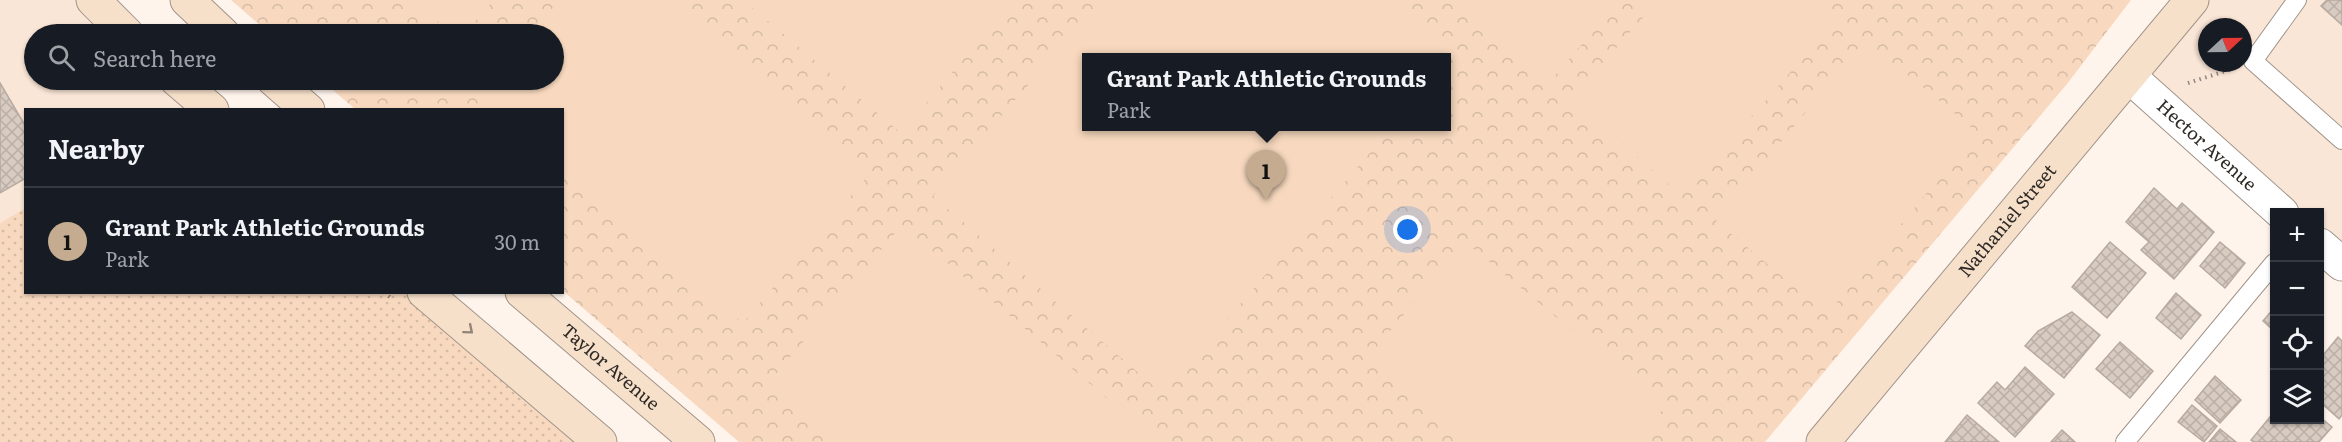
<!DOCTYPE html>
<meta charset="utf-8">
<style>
:root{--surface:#171b24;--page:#20242c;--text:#f1f3f6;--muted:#9ea1a6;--line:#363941;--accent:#c5ac90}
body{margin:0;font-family:Literata,serif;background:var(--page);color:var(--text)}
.controls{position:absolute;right:18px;bottom:18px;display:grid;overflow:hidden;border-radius:0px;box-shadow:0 2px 4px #0004}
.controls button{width:54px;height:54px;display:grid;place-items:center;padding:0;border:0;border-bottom:2px solid var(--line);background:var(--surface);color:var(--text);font:30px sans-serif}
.compass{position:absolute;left:2198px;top:18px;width:54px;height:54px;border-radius:50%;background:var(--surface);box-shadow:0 2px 4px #0004;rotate:68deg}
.you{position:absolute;left:1408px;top:230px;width:21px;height:21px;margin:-15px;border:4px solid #fff;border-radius:50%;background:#1a73e8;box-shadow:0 0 0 9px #1a73e833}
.badge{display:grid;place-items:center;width:39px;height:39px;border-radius:50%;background:var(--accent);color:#111;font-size:20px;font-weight:700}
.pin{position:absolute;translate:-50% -50px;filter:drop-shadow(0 2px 3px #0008)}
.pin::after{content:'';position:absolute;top:32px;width:21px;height:18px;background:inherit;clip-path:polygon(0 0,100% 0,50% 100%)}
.popup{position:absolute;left:1082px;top:53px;width:369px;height:78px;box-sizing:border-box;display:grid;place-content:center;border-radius:0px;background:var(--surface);filter:drop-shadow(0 2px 4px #0005);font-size:20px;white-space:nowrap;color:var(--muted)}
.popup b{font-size:22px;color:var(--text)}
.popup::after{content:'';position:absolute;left:50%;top:100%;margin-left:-12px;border:12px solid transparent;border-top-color:var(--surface)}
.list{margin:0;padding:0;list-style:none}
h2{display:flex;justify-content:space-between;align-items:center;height:78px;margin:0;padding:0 24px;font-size:26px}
h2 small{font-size:20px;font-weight:400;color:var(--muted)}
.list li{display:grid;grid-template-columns:39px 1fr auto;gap:18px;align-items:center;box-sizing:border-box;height:108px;padding:0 24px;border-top:2px solid var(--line)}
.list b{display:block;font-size:22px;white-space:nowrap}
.list p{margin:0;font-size:20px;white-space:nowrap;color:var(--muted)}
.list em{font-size:20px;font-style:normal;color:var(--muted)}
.icon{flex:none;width:33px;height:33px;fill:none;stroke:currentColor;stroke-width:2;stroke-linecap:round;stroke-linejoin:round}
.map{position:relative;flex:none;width:2342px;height:442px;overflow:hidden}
.search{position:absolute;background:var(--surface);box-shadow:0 2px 4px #0004;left:24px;top:24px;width:540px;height:66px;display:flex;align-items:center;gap:15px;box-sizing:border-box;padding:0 21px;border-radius:33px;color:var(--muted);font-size:22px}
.panel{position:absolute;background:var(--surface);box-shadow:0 2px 4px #0004;left:24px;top:108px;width:540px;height:186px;border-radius:0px}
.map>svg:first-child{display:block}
.built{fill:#fae6d6;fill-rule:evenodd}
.grass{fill:url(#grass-dots)}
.park{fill:url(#park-crowns);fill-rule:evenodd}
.pitch{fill:#f8d9bf}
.building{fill:url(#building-cross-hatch);stroke:#b7aaa0;stroke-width:1.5}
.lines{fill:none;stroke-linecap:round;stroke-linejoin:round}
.lane-casing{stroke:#a0948a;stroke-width:20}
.street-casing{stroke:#a0948a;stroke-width:35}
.secondary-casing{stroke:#a0948a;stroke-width:35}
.path{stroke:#908883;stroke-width:4;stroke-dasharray:1.5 4.5;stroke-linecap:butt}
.lane{stroke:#fff;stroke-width:18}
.street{stroke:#fff;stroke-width:33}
.secondary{stroke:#f6e0ca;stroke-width:33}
.oneway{stroke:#928578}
.labels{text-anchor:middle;stroke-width:6;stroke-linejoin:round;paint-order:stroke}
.street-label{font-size:18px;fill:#2f2a26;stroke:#fff}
</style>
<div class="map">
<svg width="2342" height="442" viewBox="0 0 2342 442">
<defs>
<pattern id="grass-dots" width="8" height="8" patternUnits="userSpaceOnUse" patternTransform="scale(1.5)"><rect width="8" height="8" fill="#f8d9bf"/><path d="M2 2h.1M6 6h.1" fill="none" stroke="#d5baa4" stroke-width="1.8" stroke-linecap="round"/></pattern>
<pattern id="park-crowns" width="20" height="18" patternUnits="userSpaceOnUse" patternTransform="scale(1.5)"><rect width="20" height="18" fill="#f8d9bf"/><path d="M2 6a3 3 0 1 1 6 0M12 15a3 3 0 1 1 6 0" fill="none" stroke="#d5baa4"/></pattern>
<pattern id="building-cross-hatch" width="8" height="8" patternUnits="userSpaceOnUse" patternTransform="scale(1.5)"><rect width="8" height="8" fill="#d8cbc1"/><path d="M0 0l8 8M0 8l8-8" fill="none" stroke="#baaea6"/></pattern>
</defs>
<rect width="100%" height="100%" fill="#fff4ec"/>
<path class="built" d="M0 0H93L127 34H34V80H177L190 110H26L25 208 0 223Z
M2192 0H2342V264L2320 245V213L2282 212 2129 76ZM2207 27H2243V63H2207Z"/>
<path class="grass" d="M25 208 26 292 424 293 600 442H0V223Z"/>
<path class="park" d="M231 0H2131L2067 84 1765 442H739L563 291 562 110 355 109 321 80H554V34H270ZM1086 58H1446V127H1086Z"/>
<path class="pitch" d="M412 0H494L464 34H453Z
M560 0H672L872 171 743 323 563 169 562 110 493 109 478 97 492 80H554V34H530Z
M743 0H1013L901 133Z
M1101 0H1393L1455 53 1446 63V58H1086V127H1392L1163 394 933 196Z
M1459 0H1620L1551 80Z
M1658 0H1816L1837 19 1682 196 1572 99Z
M1865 40 1977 132 1827 314 1716 221Z
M902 225 1159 442H842L770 381Z
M1464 241 1665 407 1636 442H1472L1369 357Z"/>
<path class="building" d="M2327 0H2342V25L2321 6Z
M0 83 26 127V178L0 193Z
M2154 188 2177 209 2182 203 2214 232 2174 279 2141 250 2149 242 2126 222Z
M2110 242 2146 273 2107 318 2072 287Z
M2220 242 2245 263 2225 288 2200 266Z
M2176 293 2201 315 2181 339 2156 318Z
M2274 308V331L2263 321Z
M2072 312 2100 335 2064 378 2025 346 2038 331Z
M2338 337 2342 341V415L2339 419 2320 402V359Z
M2120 342 2153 371 2130 398 2096 369Z
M2025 367 2054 394 2015 437 1978 403 1997 382 2005 390Z
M2215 376 2241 400 2220 423 2195 400Z
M2192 405 2217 426 2204 442 2178 422Z
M2274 412V420H2320V417L2332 427 2319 442H2254L2251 440Z
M1967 415 1999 442H1945Z
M2220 429 2236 442H2209Z
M2062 430 2075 442H2051Z"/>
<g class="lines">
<g class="lane-casing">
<path id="lane" d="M2297 0 2253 61 2342 140
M2125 442 2274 263"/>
</g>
<g class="street-casing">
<g id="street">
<path id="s1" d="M2129 76 2282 213"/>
<path d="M2320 245 2342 264"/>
</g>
</g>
<g class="secondary-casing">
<g id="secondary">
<path d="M93 0 127 34"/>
<path d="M187 0 223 34"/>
<path d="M177 80 212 110"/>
<path d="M274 80 308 110"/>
<path d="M424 292 600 442"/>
<path id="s2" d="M522 292 698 442"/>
<path id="s3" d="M1823 442 2192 0"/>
</g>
</g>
<path class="path" d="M2188 83 2229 70
M384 292 392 299"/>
<use href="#lane" class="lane"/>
<use href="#street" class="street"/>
<use href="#secondary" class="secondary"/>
</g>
<defs><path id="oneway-chevron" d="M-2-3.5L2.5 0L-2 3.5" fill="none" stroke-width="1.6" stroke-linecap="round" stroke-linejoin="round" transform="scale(1.5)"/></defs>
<use class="oneway" href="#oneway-chevron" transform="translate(469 330) rotate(40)"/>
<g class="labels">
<g class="street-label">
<text dy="6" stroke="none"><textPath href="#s1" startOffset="104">Hector Avenue</textPath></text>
<text dy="6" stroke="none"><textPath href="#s3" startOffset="288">Nathaniel Street</textPath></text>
<text dy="6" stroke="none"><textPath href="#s2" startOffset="116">Taylor Avenue</textPath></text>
</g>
</g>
</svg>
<div class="controls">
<button>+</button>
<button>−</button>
<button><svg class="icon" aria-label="locate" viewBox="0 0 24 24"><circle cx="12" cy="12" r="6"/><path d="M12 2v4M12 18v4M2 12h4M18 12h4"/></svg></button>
<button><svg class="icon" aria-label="layers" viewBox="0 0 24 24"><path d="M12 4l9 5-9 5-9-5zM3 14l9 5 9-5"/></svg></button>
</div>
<svg class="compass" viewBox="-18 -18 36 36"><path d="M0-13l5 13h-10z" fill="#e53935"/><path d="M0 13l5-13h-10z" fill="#9ea1a6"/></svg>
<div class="you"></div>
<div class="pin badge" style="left:1266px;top:200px">1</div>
<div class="popup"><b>Grant Park Athletic Grounds</b>Park</div>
<div class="search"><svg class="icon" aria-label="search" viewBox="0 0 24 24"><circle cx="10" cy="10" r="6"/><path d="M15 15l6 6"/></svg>Search here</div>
<section class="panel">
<h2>Nearby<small></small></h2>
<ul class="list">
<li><span class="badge">1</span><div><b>Grant Park Athletic Grounds</b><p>Park</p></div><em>30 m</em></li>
</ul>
</section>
</div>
